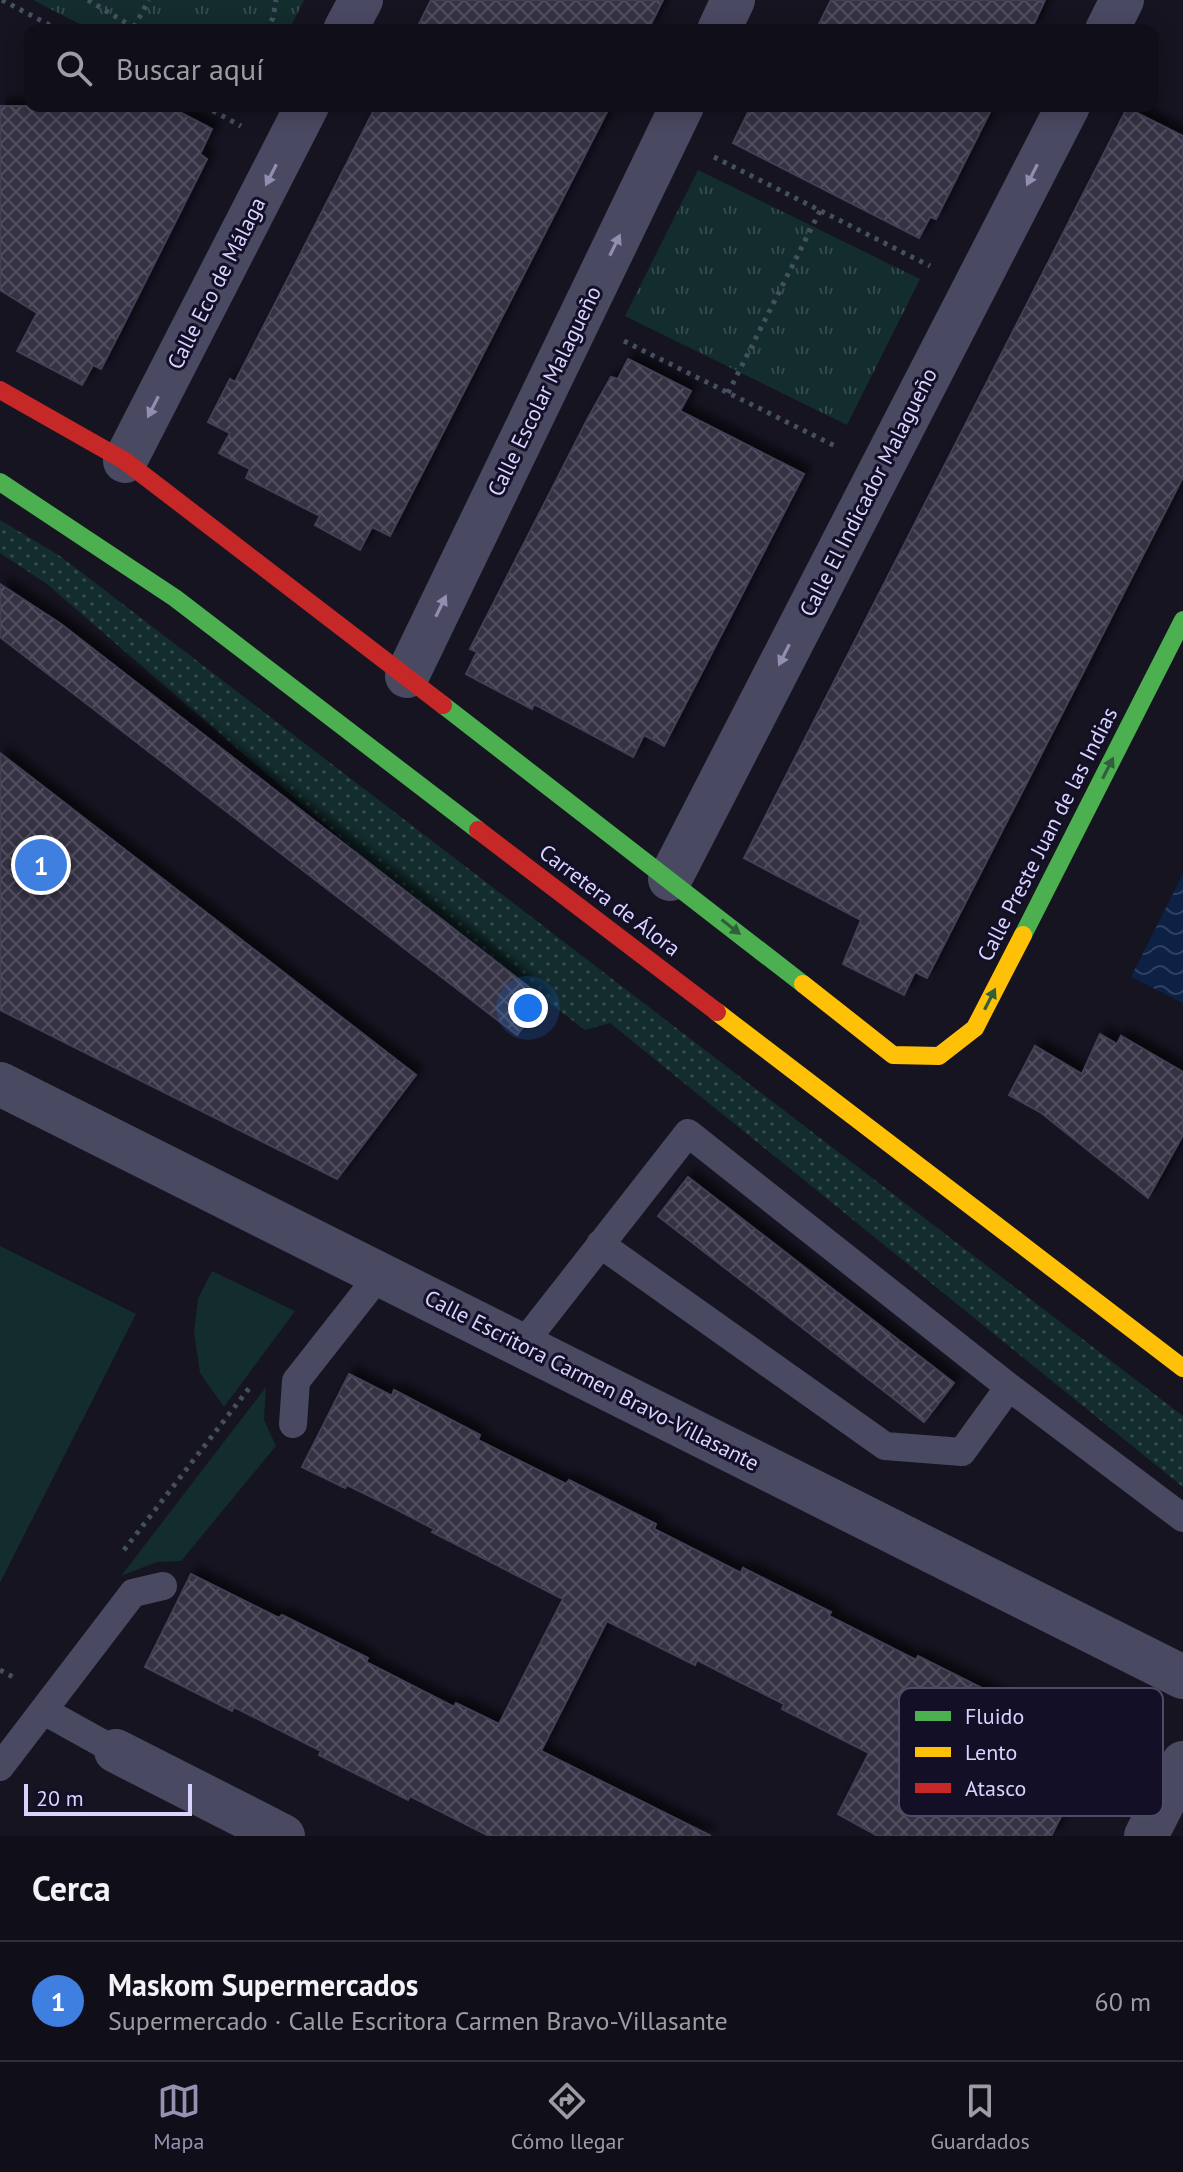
<!DOCTYPE html>
<html lang="es">
<meta charset="utf-8">
<style>
:root{--surface:#100f19;--page:#1e1d26;--text:#f1f3f6;--muted:#9c9ca2;--line:#302f38;--accent:#9591b1}
body{margin:0;font-family:"PT Sans",sans-serif;background:var(--page);color:var(--text)}
.scale{position:absolute;left:24px;bottom:20px;width:168px;box-sizing:border-box;padding-left:8px;border:4px solid #d9d4ff;border-top:0;font-size:22px;line-height:28px;white-space:nowrap;color:#d9d4ff;-webkit-text-stroke:6px #130f26;paint-order:stroke}
.you{position:absolute;left:528px;top:1008px;width:28px;height:28px;margin:-20px;border:6px solid #fff;border-radius:50%;background:#1a73e8;box-shadow:0 0 0 12px #1a73e833}
.badge{display:grid;place-items:center;width:52px;height:52px;border-radius:50%;background:var(--accent);color:#fff;font-size:26px;font-weight:700}
.pin{position:absolute;translate:-50% -50%;border:4px solid #fff;box-shadow:0 2px 8px #0006}
.list{margin:0;padding:0;list-style:none}
h2{display:flex;justify-content:space-between;align-items:center;height:104px;margin:0;padding:0 32px;font-size:34px}
h2 small{font-size:26px;font-weight:400;color:var(--muted)}
.list li{display:grid;grid-template-columns:52px 1fr auto;gap:24px;align-items:center;box-sizing:border-box;height:120px;padding:0 32px;border-top:2px solid var(--line)}
.list b{display:block;font-size:30px;white-space:nowrap}
.list p{margin:0;font-size:26px;white-space:nowrap;color:var(--muted)}
.list em{font-size:26px;font-style:normal;color:var(--muted)}
.icon{flex:none;width:44px;height:44px;fill:none;stroke:currentColor;stroke-width:2;stroke-linecap:round;stroke-linejoin:round}
.map{position:relative;flex:none;width:1183px;height:1836px;overflow:hidden}
.search{position:absolute;background:var(--surface);box-shadow:0 4px 20px #0003;left:24px;right:24px;top:24px;height:88px;display:flex;align-items:center;gap:20px;box-sizing:border-box;padding:0 28px;border-radius:16px;color:var(--muted);font-size:30px}
.sheet{height:224px;background:var(--surface)}
nav{display:flex;justify-content:space-around;align-items:center;box-sizing:border-box;height:112px;border-top:2px solid var(--line);background:var(--surface);font-size:22px;color:var(--muted)}
nav a{display:grid;justify-items:center;gap:4px}
nav .on{color:var(--accent)}
.map>svg:first-child{display:block}
.grass{fill:url(#grass-dots)}
.park{fill:url(#park-tufts)}
.garden{fill:#132c2d}
.water{fill:url(#water-waves)}
.building{fill:url(#building-cross-hatch);stroke:#433f54;stroke-width:2;filter:url(#shadow)}
.lines{fill:none;stroke-linecap:round;stroke-linejoin:round}
.path{stroke:#44505f;stroke-width:5;stroke-dasharray:4 6;stroke-linecap:butt}
.lane{stroke:#4a4962;stroke-width:28}
.street{stroke:#4a4962;stroke-width:44}
.fast{stroke:#4caf50;stroke-width:18}
.slow{stroke:#ffc107;stroke-width:18}
.jam{stroke:#c62828;stroke-width:18}
.oneway{fill:#928eb0}
.oneway2{fill:#305f3b}
.labels{text-anchor:middle;stroke-width:6;stroke-linejoin:round;paint-order:stroke}
.street-label{font-size:22px;fill:#d9d4ff;stroke:#130f26}
.key{fill:#130f26;stroke:#4e4a67;stroke-width:2}
.key-label{font-size:22px;fill:#d9d4ff}
</style>
<div class="map">
<svg width="1183" height="1836" viewBox="0 0 1183 1836">
<defs>
<pattern id="grass-dots" width="8" height="8" patternUnits="userSpaceOnUse" patternTransform="scale(2)"><rect width="8" height="8" fill="#132c2d"/><path d="M2 2h.1M6 6h.1" fill="none" stroke="#354a4c" stroke-width="1.8" stroke-linecap="round"/></pattern>
<pattern id="park-tufts" width="24" height="20" patternUnits="userSpaceOnUse" patternTransform="scale(2)"><rect width="24" height="20" fill="#132c2d"/><path d="M3 7l-1-3M5 7V3M7 7l1-3M15 17l-1-3M17 17v-4M19 17l1-3" fill="none" stroke="#354a4c"/></pattern>
<pattern id="water-waves" width="16" height="10" patternUnits="userSpaceOnUse" patternTransform="scale(2)"><rect width="16" height="10" fill="#0d2144"/><path d="M0 5q4-4 8 0t8 0" fill="none" stroke="#304060"/></pattern>
<pattern id="building-cross-hatch" width="8" height="8" patternUnits="userSpaceOnUse" patternTransform="scale(2)"><rect width="8" height="8" fill="#343243"/><path d="M0 0l8 8M0 8l8-8" fill="none" stroke="#514f5f"/></pattern>
<filter id="shadow"><feDropShadow dx="7" dy="-7" stdDeviation="4" flood-color="#0009"/></filter>
</defs>
<rect width="100%" height="100%" fill="#161421"/>
<path class="grass" d="M0 520 60 556 1183 1416V1487L610 1023 585 1030 388 879 47 584 0 553Z"/>
<path class="park" d="M33 0H304L289 30H91Z
M698 170 920 279 847 425 625 316Z"/>
<path class="garden" d="M0 1246 136 1314 0 1583Z
M212 1271 295 1311 224 1407 200 1373 194 1332 198 1299Z
M266 1387 264 1420 276 1446 181 1561 157 1562 121 1576Z"/>
<path class="water" d="M1183 874V1003L1131 977Z"/>
<path class="building" d="M431 0H663L648 30H416Z
M831 0H1045L1031 30H816Z
M0 106H168L212 129 200 154 207 159 122 328 101 369 93 365 82 385 17 351 37 313 0 290Z
M376 106H610L390 536 372 527 360 550 315 525 320 516 246 478 250 469 219 453 230 433 208 422 230 379 235 382Z
M751 106H993L936 219 930 217 919 238 733 143Z
M1127 108 1183 136V477L927 978 915 972 904 995 843 964 861 920 744 858Z
M628 359 691 391 680 411 804 474 664 746 644 735 633 757 534 704 532 709 466 674 477 652 470 649 588 418 611 377 618 379Z
M0 584 61 624 544 999 517 1035 0 637Z
M0 753 416 1075 337 1179 0 1010Z
M1100 1034 1117 1044 1121 1036 1183 1072V1135L1148 1198 1040 1112 1009 1095 1035 1046 1082 1074Z
M688 1177 954 1383 924 1422 658 1216Z
M349 1374 392 1396 394 1390 480 1435 478 1440 566 1484 569 1480 656 1524 654 1529 741 1573 743 1568 831 1612 829 1616 916 1660 918 1656 1006 1700 1003 1704 1095 1750 1051 1836H878L838 1814 869 1753 782 1709 784 1704 740 1682 697 1660 695 1665 607 1621 541 1751 711 1836H489L410 1796 408 1800 319 1755 321 1751 234 1707 232 1711 145 1667 191 1574 279 1618 282 1615 368 1658 366 1662 454 1707 456 1703 499 1724 563 1599 432 1532 434 1529 390 1506 347 1485 345 1488 302 1467Z"/>
<g class="lines">
<path class="path" d="M2 0 59 30
M88 0 138 30
M134 27 149 0
M266 30 273 18 276 0
M204 106 241 126
M714 157 930 266
M624 341 837 447
M728 393 820 211
M124 1550 250 1387
M0 1670 13 1677"/>
<path class="lane" d="M600 1244 885 1446 962 1452 1009 1387
M522 1345 688 1133 1009 1387 1183 1518
M293 1424 296 1381 380 1274
M44 1711 116 1751
M0 1767 133 1593 163 1586"/>
<path class="street" d="M345 30 361 0
M719 30 733 0
M1107 30 1122 0
M125 461 307 106
M407 676 682 106
M670 879 1068 106
M0 1084 1183 1677
M116 1751 283 1836
M1146 1836 1183 1763"/>
<path class="fast" d="M0 482 175 598 478 830
M443 705 803 984
M1023 935 1183 620"/>
<path class="slow" d="M803 984 893 1055 939 1056 975 1028 1023 935
M717 1012 1183 1368"/>
<path class="jam" d="M0 390 125 461 443 705
M478 830 717 1012"/>
</g>
<defs><path id="oneway-solid" d="M-6-.8H1V-3.2L6.5 0L1 3.2V.8H-6Z" transform="scale(2)"/></defs>
<g class="oneway">
<use href="#oneway-solid" transform="translate(271 175) rotate(117)"/>
<use href="#oneway-solid" transform="translate(1032 175) rotate(117)"/>
<use href="#oneway-solid" transform="translate(615 245) rotate(-64)"/>
<use href="#oneway-solid" transform="translate(153 407) rotate(117)"/>
<use href="#oneway-solid" transform="translate(441 606) rotate(-64)"/>
<use href="#oneway-solid" transform="translate(784 655) rotate(117)"/>
</g>
<g class="oneway2">
<use href="#oneway-solid" transform="translate(1108 768) rotate(-63)"/>
<use href="#oneway-solid" transform="translate(731 927) rotate(38)"/>
<use href="#oneway-solid" transform="translate(990 999) rotate(-63)"/>
</g>
<g class="labels">
<g class="street-label">
<text transform="translate(216 283) rotate(-63)" y="8">Calle Eco de Málaga</text>
<text transform="translate(544 391) rotate(-64)" y="8">Calle Escolar Malagueño</text>
<text transform="translate(868 492) rotate(-63)" y="8">Calle El Indicador Malagueño</text>
<text transform="translate(1047 834) rotate(-63)" y="8">Calle Preste Juan de las Indias</text>
<text transform="translate(610 900) rotate(37)" y="8">Carretera de Álora</text>
<text transform="translate(592 1380) rotate(27)" y="8">Calle Escritora Carmen Bravo-Villasante</text>
</g>
</g>
<rect x="899" y="1688" width="264" height="128" rx="12" class="key"/>
<rect x="915" y="1711" width="36" height="10" fill="#4caf50"/>
<rect x="915" y="1747" width="36" height="10" fill="#ffc107"/>
<rect x="915" y="1783" width="36" height="10" fill="#c62828"/>
<g class="key-label">
<text x="965" y="1724">Fluido</text>
<text x="965" y="1760">Lento</text>
<text x="965" y="1796">Atasco</text>
</g>
</svg>
<div class="scale">20 m</div>
<div class="you"></div>
<div class="pin badge" style="left:41px;top:865px;background:#3f7fe0">1</div>
<div class="search"><svg class="icon" aria-label="search" viewBox="0 0 24 24"><circle cx="10" cy="10" r="6"/><path d="M15 15l6 6"/></svg>Buscar aquí</div>
</div>
<section class="sheet">
<h2>Cerca<small></small></h2>
<ul class="list">
<li><span class="badge" style="background:#3f7fe0">1</span><div><b>Maskom Supermercados</b><p>Supermercado · Calle Escritora Carmen Bravo-Villasante</p></div><em>60 m</em></li>
</ul>
</section>
<nav>
<a class="on"><svg class="icon" aria-label="map" viewBox="0 0 24 24"><path d="M3 6l6-2 6 2 6-2v14l-6 2-6-2-6 2zM9 4v14M15 6v14"/></svg>Mapa</a>
<a><svg class="icon" aria-label="directions" viewBox="0 0 24 24"><path d="M12 3l9 9-9 9-9-9zM9 14v-3h6M13 9l2 2-2 2"/></svg>Cómo llegar</a>
<a><svg class="icon" aria-label="saved" viewBox="0 0 24 24"><path d="M7 4h10v16l-5-4-5 4z"/></svg>Guardados</a>
</nav>
